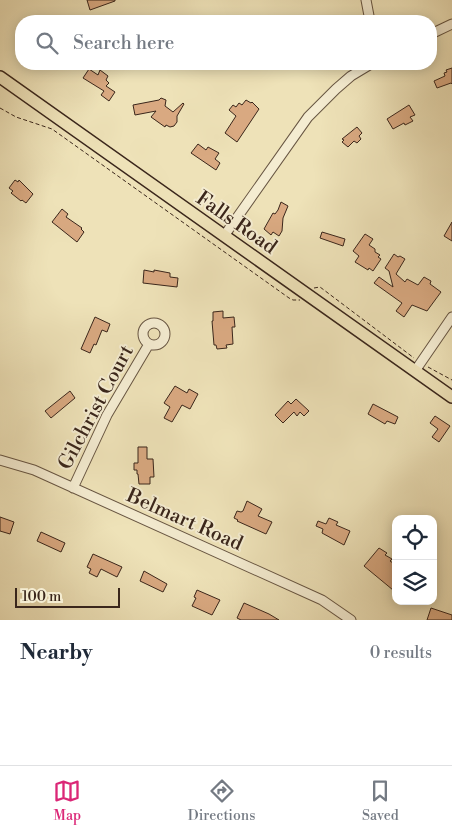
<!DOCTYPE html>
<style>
:root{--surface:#fff;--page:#f2f2f3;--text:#1f2937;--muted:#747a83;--line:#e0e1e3;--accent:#db2777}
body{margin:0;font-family:"Libre Bodoni",serif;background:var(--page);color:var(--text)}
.controls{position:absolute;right:15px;bottom:15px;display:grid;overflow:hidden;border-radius:10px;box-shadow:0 2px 12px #0003}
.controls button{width:45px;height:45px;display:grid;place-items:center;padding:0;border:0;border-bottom:1px solid var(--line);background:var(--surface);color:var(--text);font:25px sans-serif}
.scale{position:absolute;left:15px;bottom:12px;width:105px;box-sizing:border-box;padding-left:5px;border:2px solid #3a261b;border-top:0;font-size:14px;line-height:18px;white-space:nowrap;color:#3a261b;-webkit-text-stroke:4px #f4ecd1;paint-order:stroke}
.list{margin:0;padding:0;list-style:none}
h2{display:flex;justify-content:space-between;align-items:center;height:65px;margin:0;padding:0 20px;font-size:21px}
h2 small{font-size:16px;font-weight:400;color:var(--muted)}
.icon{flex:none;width:28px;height:28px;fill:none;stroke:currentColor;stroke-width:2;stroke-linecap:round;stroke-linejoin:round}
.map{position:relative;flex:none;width:452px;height:620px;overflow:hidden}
.search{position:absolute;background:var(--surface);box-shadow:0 2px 12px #0003;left:15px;right:15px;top:15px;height:55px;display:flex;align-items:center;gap:12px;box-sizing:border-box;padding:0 18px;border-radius:20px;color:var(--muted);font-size:19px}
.sheet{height:145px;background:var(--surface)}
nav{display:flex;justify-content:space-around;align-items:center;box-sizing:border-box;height:70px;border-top:1px solid var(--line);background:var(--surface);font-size:14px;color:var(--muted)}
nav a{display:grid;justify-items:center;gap:2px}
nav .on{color:var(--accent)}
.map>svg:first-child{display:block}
.building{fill:#d9a981;stroke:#3a261b}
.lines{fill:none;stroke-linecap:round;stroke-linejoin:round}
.minor-casing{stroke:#675542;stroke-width:11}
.major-casing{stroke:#3a261b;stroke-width:14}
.path{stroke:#3a261b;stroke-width:1;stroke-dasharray:4 2.5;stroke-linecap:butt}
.minor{stroke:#f4ecd1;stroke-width:9}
.major{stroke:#eee2b8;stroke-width:11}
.labels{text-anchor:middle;stroke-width:4;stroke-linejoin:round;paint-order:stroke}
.street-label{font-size:20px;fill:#3a261b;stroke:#f4ecd1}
</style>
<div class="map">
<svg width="452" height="620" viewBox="0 0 452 620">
<rect width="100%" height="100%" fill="#eee2b8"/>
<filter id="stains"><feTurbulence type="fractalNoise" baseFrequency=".004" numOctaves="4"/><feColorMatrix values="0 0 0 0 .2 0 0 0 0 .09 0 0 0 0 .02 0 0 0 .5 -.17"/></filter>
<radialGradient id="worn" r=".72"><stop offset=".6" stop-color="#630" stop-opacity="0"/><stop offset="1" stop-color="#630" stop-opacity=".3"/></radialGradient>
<path class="building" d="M87 0H115V1L90 10Z
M452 68V84L451 83 437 88 434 81 445 76 444 73 447 72 446 70Z
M89 69 98 75 100 70 108 76 106 80 109 83 106 86 115 92 109 101 101 95 104 91 83 78Z
M161 98 166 100 165 106 173 112 183 103 184 104 177 116V122L174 126 170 127 166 125 165 127 151 117 156 111 135 115 133 105 159 100Z
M246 100 251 103 252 102 259 109 237 142 225 133 236 116 229 110 233 105 236 107 239 103 242 105Z
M409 105 415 115 410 117 413 121 405 125 404 123 393 129 387 119Z
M357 127 362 133 359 136 361 139 357 143 354 141 348 147 342 142 344 140 342 139Z
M198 144 206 150 208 147 219 153 215 159 220 163 216 170 191 153Z
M15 180 18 182 19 180 33 194 26 203 22 200 21 201 11 193 13 191 9 188Z
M281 202 288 206 283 218 282 231 279 236 273 232 271 235 264 229 273 213 275 214 278 210Z
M62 209 68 214 66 217 82 228 81 229 84 232 77 242 52 222Z
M452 222V241L444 236Z
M322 232 345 239 343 246 320 238Z
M365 234 373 239 369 245 375 249V252L380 255 378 257 381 259 373 271 369 268 368 270 355 262 359 256 353 251Z
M394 254 398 257 400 256 405 259 396 274 405 282 407 279 418 285 424 277 431 281 430 284 441 292 427 311 412 305 404 317 396 311 402 303 374 283 379 277 393 287 389 271 385 268Z
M144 270 154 272V270L170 273V277L178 278 177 287 143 283Z
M223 311V318L234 317 235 327H232L233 344 226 345 227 348 217 349 216 345H214L212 321H213V312Z
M95 317 110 324 107 332 102 330 96 345 94 344 90 353 81 349Z
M175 386 187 393 189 389 198 394 190 409 182 405 172 422 164 418 170 407 164 403Z
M70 391 75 398 51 418 45 411Z
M296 399 309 411 304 416 300 412 297 416 294 412 283 423 275 415 288 401 291 404Z
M373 404 398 417 395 424 387 421 385 424 368 414Z
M435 416 450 426 439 442 432 437 438 429 430 423Z
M138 447H147V459H153L154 477H150V484H139L138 474H137V470H134V463H138Z
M247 501 262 509 258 516 272 522 266 534 237 521 238 520 234 518 237 511 241 512 243 511Z
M0 517 14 522 10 534 0 531Z
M329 518 338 522 336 525 350 531 344 545 322 533 323 529 316 526 318 521 326 524Z
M41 532 65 543 61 552 37 541Z
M379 548 387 553 385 555 392 559 390 561 396 565V586L393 590 364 566Z
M93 554 122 567 117 577 101 569 97 577 89 573 91 569 87 567Z
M144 571 167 584 163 592 140 581Z
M197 590 220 600 212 615 192 606 196 598 194 597Z
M244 603 269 614 279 620H241L237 618Z
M431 608 452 615V620H427Z"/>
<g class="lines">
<g class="minor-casing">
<path id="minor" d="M366 0 370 21
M431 34 452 24
M224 236 308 117 336 89 351 76 371 64
M143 334a11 11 0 1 1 22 0a11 11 0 1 1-22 0Z
M415 371 452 317
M0 460 34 470 322 600 351 620
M73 488 107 415 149 344"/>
</g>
<g class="major-casing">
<path id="major" d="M0 77 452 397"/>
</g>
<path class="path" d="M0 108 16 117 52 129 289 298 293 300H300
M314 288 320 287 414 358
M428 367 452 380"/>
<use href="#minor" class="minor"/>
<use href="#major" class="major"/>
</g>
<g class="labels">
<g class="street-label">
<text transform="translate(237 222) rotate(35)" y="7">Falls Road</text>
<text transform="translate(95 407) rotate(-62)" y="7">Gilchrist Court</text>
<text transform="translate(185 519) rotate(24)" y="7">Belmart Road</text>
</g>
</g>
<rect width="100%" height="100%" filter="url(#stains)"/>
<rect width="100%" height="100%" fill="url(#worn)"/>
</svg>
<div class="controls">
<button><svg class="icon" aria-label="locate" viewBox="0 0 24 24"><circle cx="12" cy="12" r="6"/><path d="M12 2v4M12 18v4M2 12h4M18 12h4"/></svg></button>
<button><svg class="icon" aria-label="layers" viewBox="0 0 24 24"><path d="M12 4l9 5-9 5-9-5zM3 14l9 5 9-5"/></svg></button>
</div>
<div class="scale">100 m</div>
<div class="search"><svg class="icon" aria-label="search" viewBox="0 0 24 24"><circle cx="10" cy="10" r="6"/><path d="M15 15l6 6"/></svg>Search here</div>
</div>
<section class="sheet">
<h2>Nearby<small>0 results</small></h2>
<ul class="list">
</ul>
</section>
<nav>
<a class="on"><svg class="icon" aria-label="map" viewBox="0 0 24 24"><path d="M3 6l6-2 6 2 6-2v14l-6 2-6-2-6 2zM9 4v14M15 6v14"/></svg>Map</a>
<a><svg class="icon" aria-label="directions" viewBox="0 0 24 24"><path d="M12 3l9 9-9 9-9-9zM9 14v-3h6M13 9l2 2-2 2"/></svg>Directions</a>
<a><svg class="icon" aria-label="saved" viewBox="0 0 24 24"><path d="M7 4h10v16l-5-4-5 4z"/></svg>Saved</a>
</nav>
